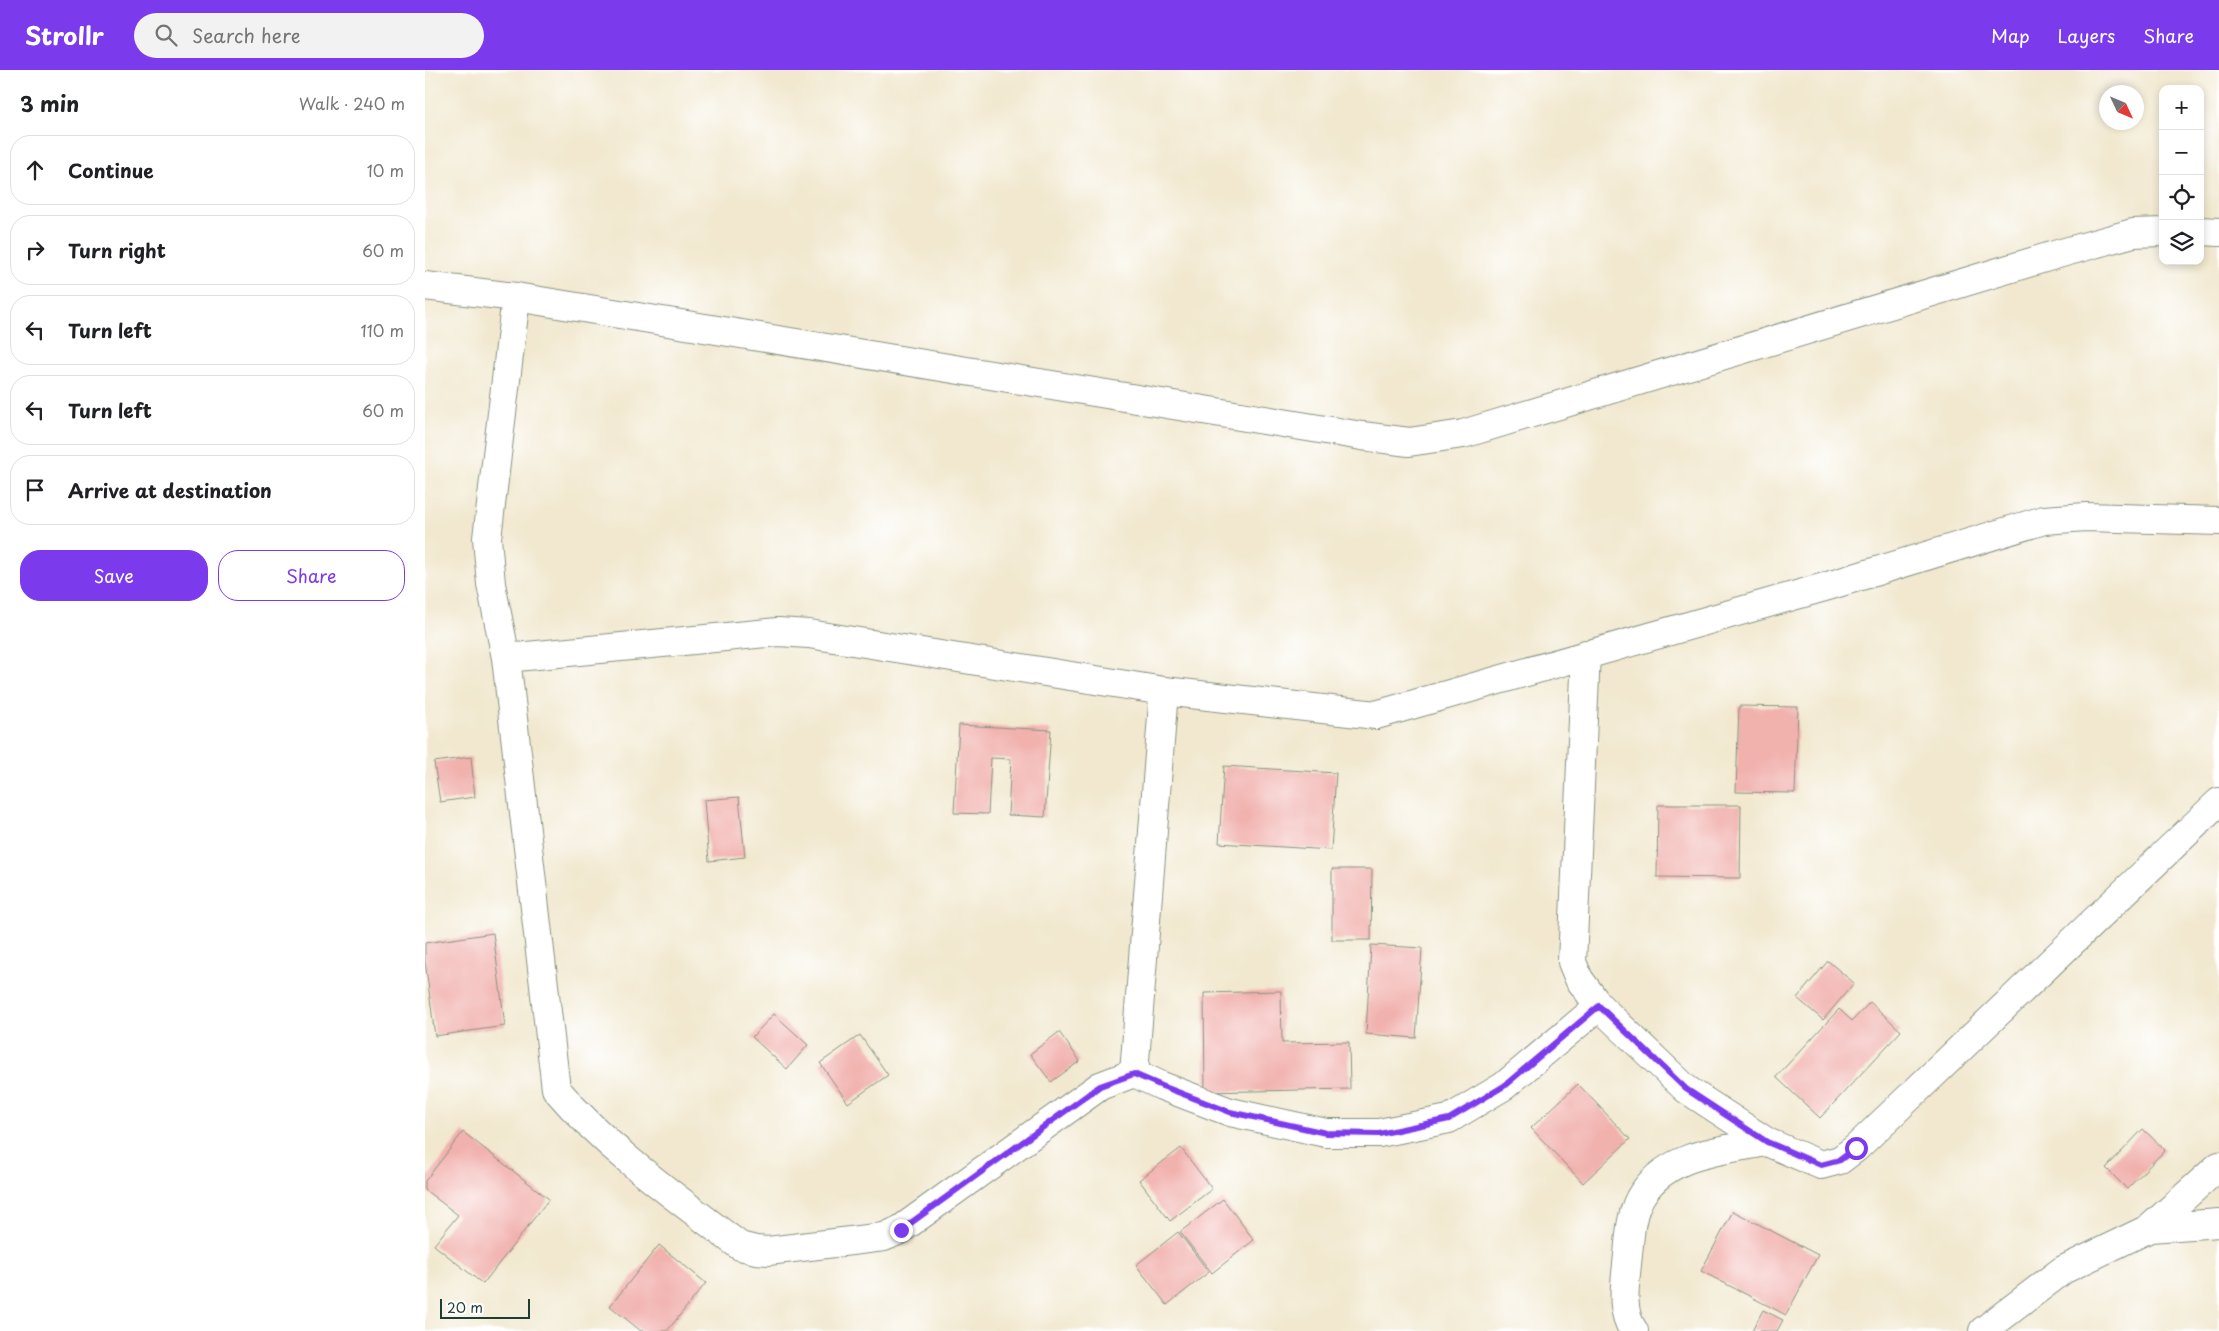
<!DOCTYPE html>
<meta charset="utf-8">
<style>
:root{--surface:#fff;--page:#f2f2f2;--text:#202124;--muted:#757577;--line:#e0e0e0;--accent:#7c3aed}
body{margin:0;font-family:"Playpen Sans",sans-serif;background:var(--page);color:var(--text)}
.controls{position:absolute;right:15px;top:15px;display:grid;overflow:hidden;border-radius:10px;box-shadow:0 2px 8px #0003}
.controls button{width:45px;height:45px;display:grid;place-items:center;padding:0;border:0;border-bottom:1px solid var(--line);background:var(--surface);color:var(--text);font:25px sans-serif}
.compass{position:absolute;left:1674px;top:15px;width:45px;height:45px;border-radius:50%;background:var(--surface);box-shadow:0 2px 8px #0003;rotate:134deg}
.scale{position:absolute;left:15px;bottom:12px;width:90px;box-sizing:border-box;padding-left:5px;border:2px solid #1f3d34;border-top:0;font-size:14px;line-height:18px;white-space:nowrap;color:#1f3d34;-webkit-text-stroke:4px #fff;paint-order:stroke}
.stop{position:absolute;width:15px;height:15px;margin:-11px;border:4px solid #7c3aed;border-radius:50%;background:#fff}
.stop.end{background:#7c3aed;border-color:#fff;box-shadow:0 1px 5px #0008}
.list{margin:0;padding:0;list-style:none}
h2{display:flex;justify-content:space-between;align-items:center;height:65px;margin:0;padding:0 20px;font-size:21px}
h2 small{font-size:16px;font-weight:400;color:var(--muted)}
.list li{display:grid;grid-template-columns:32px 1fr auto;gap:15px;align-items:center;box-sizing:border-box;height:70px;margin:0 10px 10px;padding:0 10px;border:1px solid var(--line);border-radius:20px}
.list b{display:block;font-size:19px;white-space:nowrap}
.list em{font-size:16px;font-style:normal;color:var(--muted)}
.actions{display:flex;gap:10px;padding:15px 20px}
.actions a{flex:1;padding:11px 0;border:1px solid var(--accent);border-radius:20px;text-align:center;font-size:18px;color:var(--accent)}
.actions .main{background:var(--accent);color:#fff}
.icon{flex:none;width:28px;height:28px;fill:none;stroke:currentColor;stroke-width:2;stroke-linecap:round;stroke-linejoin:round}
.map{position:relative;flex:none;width:1794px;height:1261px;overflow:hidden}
header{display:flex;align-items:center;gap:30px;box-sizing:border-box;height:70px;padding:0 25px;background:var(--accent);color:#fff}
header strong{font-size:24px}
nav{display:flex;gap:28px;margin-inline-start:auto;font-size:18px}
.search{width:350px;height:45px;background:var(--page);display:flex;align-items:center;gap:12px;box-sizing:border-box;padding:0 18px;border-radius:28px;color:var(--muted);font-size:19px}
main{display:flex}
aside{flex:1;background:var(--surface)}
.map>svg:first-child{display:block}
.building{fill:#f1b1ad}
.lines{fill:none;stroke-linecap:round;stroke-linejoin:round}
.minor-casing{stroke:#889282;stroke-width:30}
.minor{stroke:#fff;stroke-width:28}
.route{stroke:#7c3aed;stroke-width:6}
</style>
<header>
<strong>Strollr</strong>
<div class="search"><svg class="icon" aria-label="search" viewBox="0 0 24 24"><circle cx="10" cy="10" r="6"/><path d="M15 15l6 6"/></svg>Search here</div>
<nav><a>Map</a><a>Layers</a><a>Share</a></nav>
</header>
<main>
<aside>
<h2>3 min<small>Walk · 240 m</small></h2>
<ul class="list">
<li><svg class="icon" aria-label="ahead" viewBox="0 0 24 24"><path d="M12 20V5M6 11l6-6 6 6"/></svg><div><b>Continue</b></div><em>10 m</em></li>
<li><svg class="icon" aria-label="right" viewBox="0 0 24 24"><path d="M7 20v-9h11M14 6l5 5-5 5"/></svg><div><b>Turn right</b></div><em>60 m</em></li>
<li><svg class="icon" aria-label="left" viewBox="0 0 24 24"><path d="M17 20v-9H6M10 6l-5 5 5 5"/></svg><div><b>Turn left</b></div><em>110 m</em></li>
<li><svg class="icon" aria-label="left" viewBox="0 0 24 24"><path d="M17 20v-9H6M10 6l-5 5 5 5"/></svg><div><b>Turn left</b></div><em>60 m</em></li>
<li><svg class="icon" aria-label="arrive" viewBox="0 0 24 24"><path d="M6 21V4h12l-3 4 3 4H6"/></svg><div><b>Arrive at destination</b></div></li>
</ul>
<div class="actions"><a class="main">Save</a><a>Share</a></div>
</aside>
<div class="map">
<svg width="1794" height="1261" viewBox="0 0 1794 1261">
<rect width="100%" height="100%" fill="#fff"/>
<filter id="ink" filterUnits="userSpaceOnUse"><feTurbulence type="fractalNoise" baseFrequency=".02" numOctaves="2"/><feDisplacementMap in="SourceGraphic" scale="10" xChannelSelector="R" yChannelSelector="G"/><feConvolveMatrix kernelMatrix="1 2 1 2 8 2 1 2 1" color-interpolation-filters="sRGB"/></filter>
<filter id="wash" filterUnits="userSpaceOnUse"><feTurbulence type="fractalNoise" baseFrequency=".0096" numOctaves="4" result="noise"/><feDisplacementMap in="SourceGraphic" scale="20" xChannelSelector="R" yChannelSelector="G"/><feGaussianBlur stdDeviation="1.12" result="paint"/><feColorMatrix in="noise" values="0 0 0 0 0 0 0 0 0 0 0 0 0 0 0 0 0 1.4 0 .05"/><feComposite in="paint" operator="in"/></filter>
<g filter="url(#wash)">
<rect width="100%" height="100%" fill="#f1e8cf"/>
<g id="blocks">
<path class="building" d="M1314 636 1373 637 1370 723 1311 722Z
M534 655 626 660 620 747 583 745 586 689 566 688 563 744 529 743Z
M46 687 50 727 15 732 9 692Z
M799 696 911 703 906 780 794 773Z
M314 727 320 787 284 791 279 730Z
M1233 735H1316L1315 808 1232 807Z
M907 799H947L946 870H907Z
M68 863 80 956 10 966 0 891V873Z
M946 875 997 878 991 968 941 964Z
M1403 891 1429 913 1398 950 1372 928Z
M856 921 857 973 924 972 925 1019 780 1022 779 923Z
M1445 932 1476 961 1395 1048 1351 1007 1414 939 1427 951Z
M349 944 383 975 362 999 327 967Z
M634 962 655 991 626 1012 605 984Z
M435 965 463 1005 423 1033 395 993Z
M1153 1014 1205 1069 1158 1113 1106 1058Z
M1718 1059 1740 1080 1702 1119 1681 1098Z
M38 1062 124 1129 58 1214 9 1175 33 1145 0 1120V1111Z
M756 1078 787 1119 745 1151 714 1110Z
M798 1129 829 1170 787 1203 755 1162Z
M1308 1141 1393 1185 1361 1245 1276 1201Z
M753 1162 784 1202 742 1235 711 1195Z
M234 1175 281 1213 242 1261H216L185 1236Z
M1338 1240 1358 1250 1352 1261H1327Z"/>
</g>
</g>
<g filter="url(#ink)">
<use href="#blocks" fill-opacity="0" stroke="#889282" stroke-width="1"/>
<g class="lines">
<g class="minor-casing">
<path id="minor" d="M1775 161 1794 162
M0 216 91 227 937 366 984 372 1038 364 1633 184 1708 163 1738 162
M91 227 62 468 66 514 81 588 131 1019C184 1081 250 1127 315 1176L331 1180 343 1181 459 1167 475 1160 675 1016 709 1003 737 1016 805 1042 901 1063H954L1024 1049 1079 1016 1174 936
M1161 584 1147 892 1154 909 1174 936 1261 1019 1342 1072 1396 1095 1415 1090 1431 1078 1794 732
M81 588 353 562 384 564 739 621 951 645 1403 516 1619 450 1661 447 1794 451
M709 1003 739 621
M1725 1158 1794 1153
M1209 1261C1195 1242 1200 1216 1202 1194 1205 1171 1204 1143 1218 1123 1245 1083 1298 1080 1342 1072
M1558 1261 1638 1200 1725 1158 1794 1096"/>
</g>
<use href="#minor" class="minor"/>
</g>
</g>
<g class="lines" filter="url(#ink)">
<path class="route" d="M476 1160 675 1016 709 1004 737 1016 805 1042 901 1063 954 1064 1024 1049 1079 1016 1174 936 1261 1019 1342 1072 1396 1095 1415 1090 1431 1078"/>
</g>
</svg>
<div class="controls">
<button>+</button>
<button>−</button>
<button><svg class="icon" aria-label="locate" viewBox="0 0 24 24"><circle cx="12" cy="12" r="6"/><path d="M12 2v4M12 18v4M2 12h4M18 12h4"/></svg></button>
<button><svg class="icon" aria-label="layers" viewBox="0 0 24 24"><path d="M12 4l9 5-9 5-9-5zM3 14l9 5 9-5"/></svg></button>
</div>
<svg class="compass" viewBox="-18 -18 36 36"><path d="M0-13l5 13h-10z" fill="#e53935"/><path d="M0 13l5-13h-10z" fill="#757577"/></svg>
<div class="scale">20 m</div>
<div class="stop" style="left:1431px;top:1078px"></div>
<div class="stop end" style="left:476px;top:1160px"></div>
</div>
</main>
